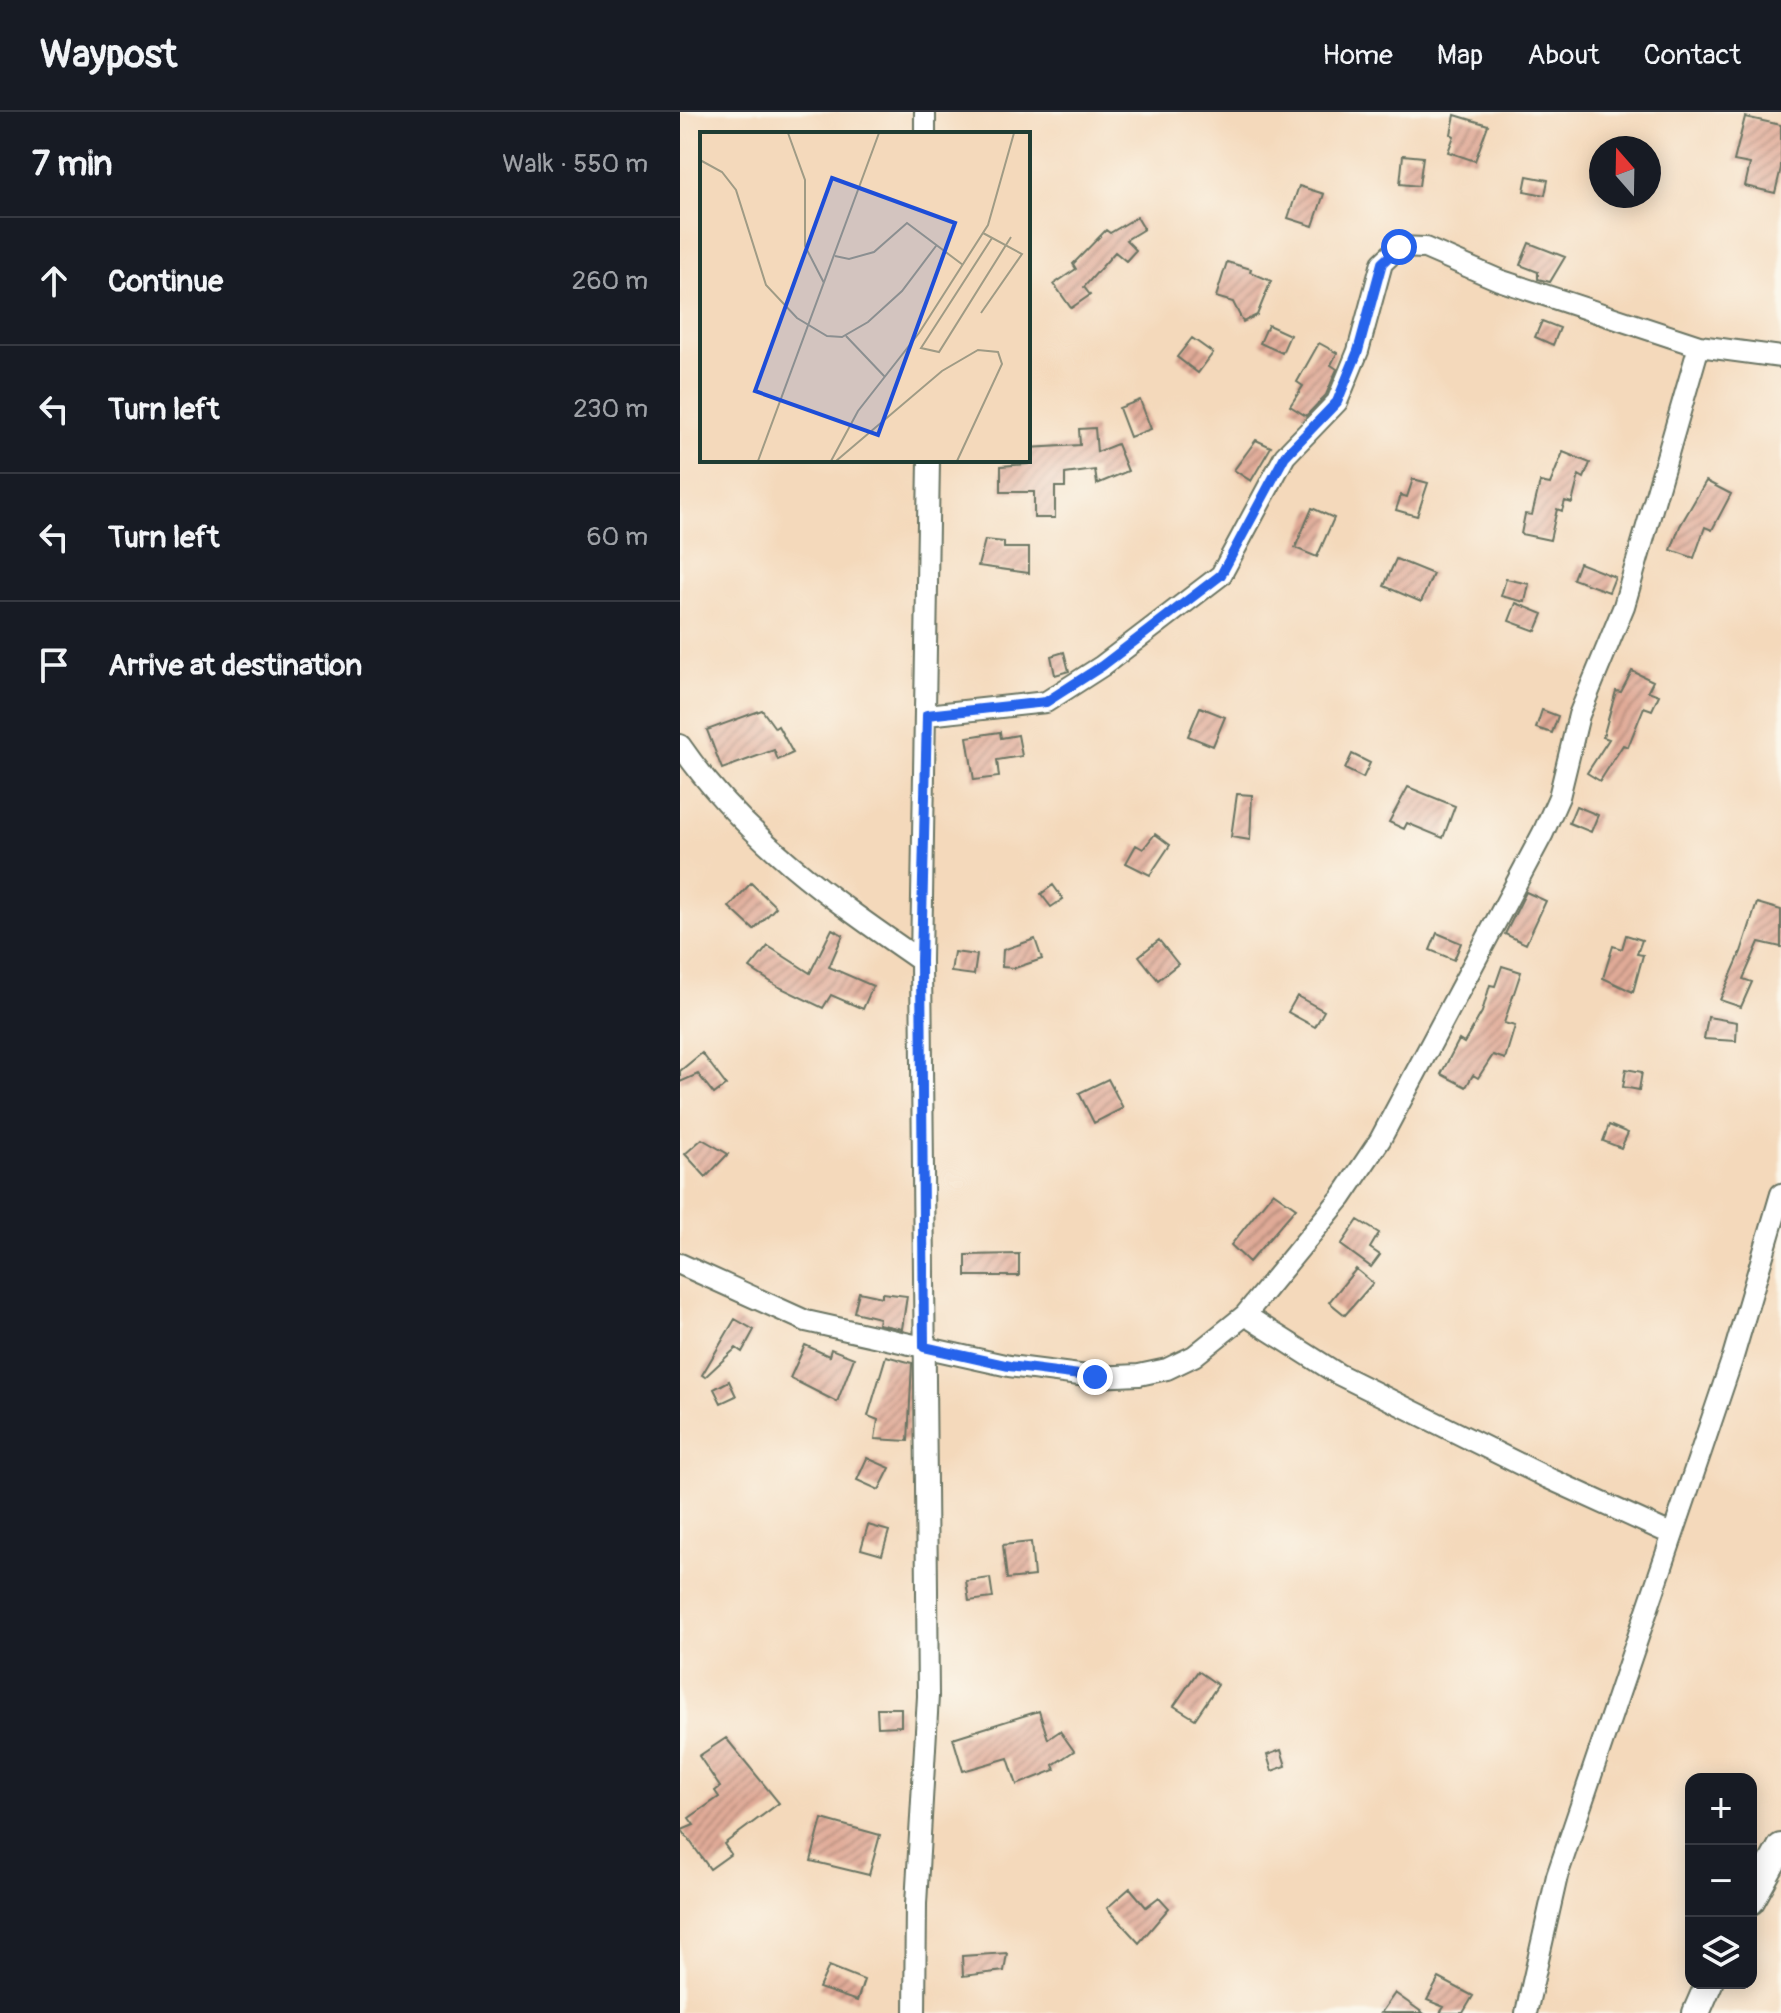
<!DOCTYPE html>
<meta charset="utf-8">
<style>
:root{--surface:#171b24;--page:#20242c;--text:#f1f3f6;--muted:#9ea1a6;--line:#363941}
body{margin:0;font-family:Pangolin,sans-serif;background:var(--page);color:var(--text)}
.controls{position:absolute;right:24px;bottom:24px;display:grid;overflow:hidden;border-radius:16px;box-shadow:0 4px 20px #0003}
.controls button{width:72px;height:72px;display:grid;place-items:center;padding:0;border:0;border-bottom:2px solid var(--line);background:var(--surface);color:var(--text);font:40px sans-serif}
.compass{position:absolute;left:909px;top:24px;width:72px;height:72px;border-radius:50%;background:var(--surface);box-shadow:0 4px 20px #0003;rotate:340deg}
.stop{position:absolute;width:24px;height:24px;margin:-18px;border:6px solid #2563eb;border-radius:50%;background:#fff}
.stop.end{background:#2563eb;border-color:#fff;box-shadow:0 2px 8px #0008}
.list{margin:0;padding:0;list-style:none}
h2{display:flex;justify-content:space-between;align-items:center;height:104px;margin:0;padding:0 32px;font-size:34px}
h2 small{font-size:26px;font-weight:400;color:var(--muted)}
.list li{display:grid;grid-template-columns:52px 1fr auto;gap:24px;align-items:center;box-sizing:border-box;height:128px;padding:0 32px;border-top:2px solid var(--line)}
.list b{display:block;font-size:30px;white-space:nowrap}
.list em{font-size:26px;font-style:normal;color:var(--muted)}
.icon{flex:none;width:44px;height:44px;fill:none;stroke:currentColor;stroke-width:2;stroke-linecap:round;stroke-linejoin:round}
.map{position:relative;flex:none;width:1101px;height:1901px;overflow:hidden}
header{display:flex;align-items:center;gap:48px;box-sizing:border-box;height:112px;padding:0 40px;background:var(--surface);border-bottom:2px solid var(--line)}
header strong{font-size:38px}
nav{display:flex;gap:44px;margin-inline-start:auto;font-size:28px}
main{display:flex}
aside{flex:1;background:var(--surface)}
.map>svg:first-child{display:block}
.building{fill:url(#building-hatch)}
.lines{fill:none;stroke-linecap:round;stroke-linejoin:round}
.minor-casing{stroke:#6a7463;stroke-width:24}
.secondary-casing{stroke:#6a7463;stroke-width:30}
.minor{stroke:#fff;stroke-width:20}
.secondary{stroke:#fff;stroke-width:26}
.route{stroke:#2563eb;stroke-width:10}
.inset-road{fill:none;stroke:#9f9b85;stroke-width:2}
.view{fill:#1d4ed8;fill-opacity:0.15;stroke:#1d4ed8;stroke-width:4}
.inset-edge{fill:none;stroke:#1f3d34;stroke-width:4}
</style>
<header>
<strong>Waypost</strong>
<nav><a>Home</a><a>Map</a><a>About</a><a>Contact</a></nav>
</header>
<main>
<aside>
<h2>7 min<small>Walk · 550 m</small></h2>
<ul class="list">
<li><svg class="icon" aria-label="ahead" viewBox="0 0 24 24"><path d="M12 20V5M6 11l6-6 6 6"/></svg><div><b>Continue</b></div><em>260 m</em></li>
<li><svg class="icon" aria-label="left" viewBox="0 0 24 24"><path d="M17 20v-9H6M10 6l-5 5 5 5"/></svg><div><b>Turn left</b></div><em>230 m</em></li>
<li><svg class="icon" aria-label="left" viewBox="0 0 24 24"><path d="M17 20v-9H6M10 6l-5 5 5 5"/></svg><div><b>Turn left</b></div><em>60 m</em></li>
<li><svg class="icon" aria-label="arrive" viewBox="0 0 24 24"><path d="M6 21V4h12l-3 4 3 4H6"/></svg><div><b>Arrive at destination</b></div></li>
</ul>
</aside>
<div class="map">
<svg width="1101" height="1901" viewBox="0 0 1101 1901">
<defs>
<pattern id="building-hatch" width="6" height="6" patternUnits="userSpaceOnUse" patternTransform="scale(2)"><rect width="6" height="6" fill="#e0aa97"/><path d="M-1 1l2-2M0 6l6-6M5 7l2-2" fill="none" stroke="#b58c7c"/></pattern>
</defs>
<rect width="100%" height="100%" fill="#fbf7ec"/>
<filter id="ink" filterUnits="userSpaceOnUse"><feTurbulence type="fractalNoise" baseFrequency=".0125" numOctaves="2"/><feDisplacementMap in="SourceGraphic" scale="16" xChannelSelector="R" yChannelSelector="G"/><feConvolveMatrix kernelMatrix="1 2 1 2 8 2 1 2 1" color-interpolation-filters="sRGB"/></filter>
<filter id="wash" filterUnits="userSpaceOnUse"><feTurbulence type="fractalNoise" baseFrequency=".006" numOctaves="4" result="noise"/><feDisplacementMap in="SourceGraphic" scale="32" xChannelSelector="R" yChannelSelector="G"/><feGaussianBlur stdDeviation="1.8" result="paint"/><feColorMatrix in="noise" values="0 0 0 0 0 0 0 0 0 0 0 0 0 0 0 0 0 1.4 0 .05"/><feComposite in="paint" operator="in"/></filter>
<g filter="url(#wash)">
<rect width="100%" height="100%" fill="#f4d9bb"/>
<g id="blocks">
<path class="building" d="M775 3 808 13 795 49 768 40 774 24 771 22Z
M1065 5 1101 13V56L1095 81 1065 74 1070 52 1054 49Z
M723 43 743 45 739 74 720 72Z
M847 64 868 68 865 83 844 79Z
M619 74 644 82 633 114 608 106Z
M457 105 464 117 446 128 456 138 446 149 435 140 404 175 410 183 391 196 374 172 396 157 393 152 426 118 430 121Z
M849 131 885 145 870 170 858 167V160L840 153Z
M547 150 571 157 570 160 591 169 577 203 563 210 553 190 536 185Z
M862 209 880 216 873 233 855 225Z
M588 213 610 223 602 241 580 231Z
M512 226 533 241 518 261 497 245Z
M639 231 657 241 651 253 657 257 646 283 626 304 610 294 623 274 617 270Z
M460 288 471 317 450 325 439 296Z
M415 316 417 340 437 332 448 359 417 372 415 358 385 362V375H375V406H354V380H321V354L348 352V336L400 333 399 317Z
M576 328 591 335 571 369 554 358Z
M883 340 910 351 904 366 899 363 892 391 885 389 882 399 877 397 870 428 841 422 845 402 852 403 860 370 870 372Z
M733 367 748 371 737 404 716 398 721 383 727 385Z
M1026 369 1051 382 1032 418 1025 415 1014 446 991 438 1000 414Z
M632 396 654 406 637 445 615 436Z
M305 428 324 430V436H349V461L298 454Z
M716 447 753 462 741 490 704 474Z
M899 451 935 465 929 480 893 467Z
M826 467 849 472 845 490 821 484Z
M836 491 863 502 856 519 829 509Z
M384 540 389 559 375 563 371 544Z
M952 559 973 569 968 579 979 583 972 598 964 595 948 635 943 633 920 669 907 661 929 627 923 625 936 579 941 580Z
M520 595 545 605 533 634 508 624Z
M82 598 95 616 98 614 113 641 98 648 94 638 42 657 27 618Z
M862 598 878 604 872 621 856 616Z
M320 620 321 626 338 623 342 644 317 648 319 665 294 668 287 625Z
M672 642 690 651 683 666 665 657Z
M728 675 775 694 763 726 727 711 724 717 709 710Z
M557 682 572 683 570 728 551 725Z
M896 694 918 703 911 720 889 711Z
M475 722 490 733 470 763 446 751 456 733 463 737Z
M71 771 96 795 74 818 49 795Z
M373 773 383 787 371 795 361 782Z
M846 780 866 789 846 832 825 822Z
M1077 791 1101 798V835L1079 830 1063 867 1072 870 1061 895 1040 888 1061 840Z
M152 817 163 823 149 855 193 874 183 897 151 883 143 896 97 874 70 856 88 834 130 861Z
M757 821 781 831 774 848 750 838Z
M946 823 962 828 957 842 963 843 953 880 923 866 933 834 942 837Z
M355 827 362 847 335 856 322 855 323 838Z
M479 828 498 852 478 868 459 844Z
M274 840 297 843 294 863 271 860Z
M822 854 841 860 824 911 835 914 825 947 813 943 798 966 793 963 786 975 761 962 779 928 784 931 802 900 810 873 815 874Z
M617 884 644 899 635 915 608 900Z
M1028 905 1057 910 1056 929 1024 927Z
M22 941 46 973 34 982 18 962 0 970V959Z
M946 957 962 960 959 978 943 975Z
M428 967 443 996 414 1011 399 981Z
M929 1013 948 1021 941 1036 923 1029Z
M22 1027 48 1042 26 1065 5 1042Z
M593 1080 616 1096 569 1150 551 1133Z
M678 1108 699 1121 690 1136 700 1143 691 1155 661 1133Z
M339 1142V1164H286V1143Z
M676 1157 693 1171 665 1203 649 1190Z
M179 1180 202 1185V1181L227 1184 222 1217 198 1212 199 1206 174 1200Z
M55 1207 74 1218 62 1240 56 1236 25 1265 22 1263Z
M125 1233 149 1244 151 1237 174 1246 157 1290 110 1266Z
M206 1244 232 1251 228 1329 195 1327 198 1308 188 1304Z
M49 1269 56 1284 41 1291 34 1277Z
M187 1346 210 1356 199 1378 177 1368Z
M188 1413 209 1419 202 1443 181 1437Z
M351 1430 354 1464 327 1467 323 1433Z
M310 1466 313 1486 289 1489 286 1469Z
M518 1559 538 1573 515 1607 494 1594Z
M197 1596H221V1614L198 1615Z
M359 1599 368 1627 380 1619 394 1639 373 1653 375 1658 337 1673 328 1646 283 1659 273 1626Z
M46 1626 99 1691 44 1732 51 1742 30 1757 2 1718 14 1713 9 1706 39 1685 35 1679 40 1675 19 1644Z
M601 1638 606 1654 592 1659 587 1643Z
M142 1707 200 1723 189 1763 131 1749Z
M450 1776 466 1795 479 1785 489 1796 459 1831 427 1796Z
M327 1841 324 1859 283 1864 282 1844Z
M149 1854 184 1868 177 1889 139 1876Z
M759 1866 793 1884 783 1901H760L764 1895 747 1888Z
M715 1881 743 1901H701Z"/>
</g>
</g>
<g filter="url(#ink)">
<use href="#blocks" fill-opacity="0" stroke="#6a7463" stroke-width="2"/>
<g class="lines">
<g class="minor-casing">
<path id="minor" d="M245 22V0
M247 603 366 590 422 554 541 463 605 344 657 290 678 239 702 151 719 135 745 136 819 168 1019 234 1101 245
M0 633C63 725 151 787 241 849
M0 1152 126 1209 329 1254 415 1265 459 1263 487 1257 514 1244 565 1203 661 1086 700 1028 863 721 879 685 899 603 944 494 1019 234
M565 1203 658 1262 868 1366 991 1422
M235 1901 236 1792 248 1584 241 849 249 348
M846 1901 877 1764 1052 1248 1101 1082"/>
</g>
<g class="secondary-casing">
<path id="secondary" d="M1071 1789 1101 1735
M1016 1901 1029 1871"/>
</g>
<use href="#minor" class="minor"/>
<use href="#secondary" class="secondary"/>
</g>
</g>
<g class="lines" filter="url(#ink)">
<path class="route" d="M415 1265 329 1254 244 1235 241 849 247 603 366 590 422 554 541 463 605 344 657 290 678 239 702 151 719 135"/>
</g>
<g transform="translate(20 20)">
<rect width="330" height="330" fill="#f4d9bb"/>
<path class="inset-road" d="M88 1 105 48V114L124 151M0 28 22 40 36 58 66 153 97 186 127 204 142 205 168 190 202 159 236 114M292 106 221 216 239 220 311 105M135 124 149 127 174 120 207 91 263 133M281 181 322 122 283 101M146 204 185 245M58 329 179 1M131 329 158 279 219 201 288 93 314 1M136 329 242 239 278 218 298 220 302 232 257 329"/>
<path class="view" d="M132 46 255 91 178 303 55 259Z"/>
<rect width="330" height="330" class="inset-edge"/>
</g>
</svg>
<div class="controls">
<button>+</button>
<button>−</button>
<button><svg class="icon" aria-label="layers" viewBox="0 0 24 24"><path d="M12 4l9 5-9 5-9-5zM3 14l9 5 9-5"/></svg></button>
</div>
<svg class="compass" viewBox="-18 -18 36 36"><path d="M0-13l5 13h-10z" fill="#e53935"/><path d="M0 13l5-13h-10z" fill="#9ea1a6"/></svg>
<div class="stop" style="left:719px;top:135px"></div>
<div class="stop end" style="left:415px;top:1265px"></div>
</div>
</main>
